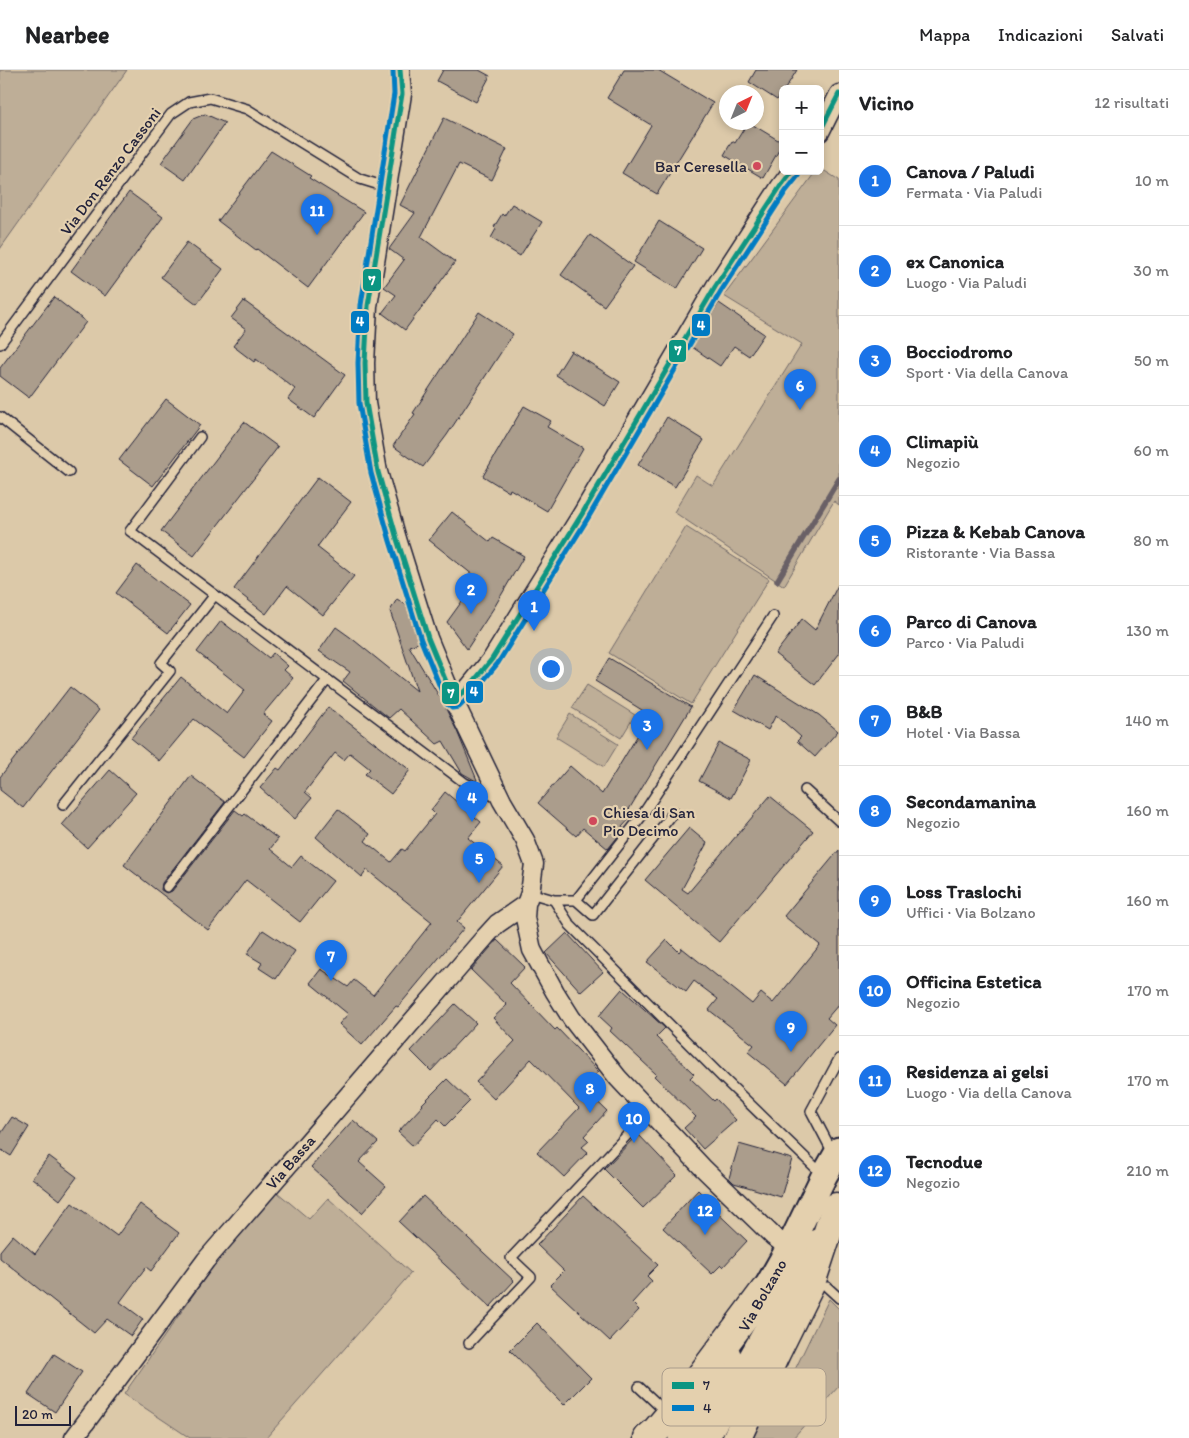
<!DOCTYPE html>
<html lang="it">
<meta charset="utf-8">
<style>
:root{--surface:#fff;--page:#f6f6f6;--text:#202124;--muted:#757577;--line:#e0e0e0;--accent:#1a73e8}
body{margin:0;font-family:Itim,sans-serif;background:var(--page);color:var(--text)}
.controls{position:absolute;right:15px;top:15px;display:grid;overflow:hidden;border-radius:8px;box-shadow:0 2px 8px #0003}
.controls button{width:45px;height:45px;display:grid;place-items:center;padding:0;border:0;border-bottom:1px solid var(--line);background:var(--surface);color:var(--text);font:25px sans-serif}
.compass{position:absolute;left:719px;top:15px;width:45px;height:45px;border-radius:50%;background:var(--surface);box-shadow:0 2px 8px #0003;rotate:43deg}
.scale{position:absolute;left:15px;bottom:12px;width:56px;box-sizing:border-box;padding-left:5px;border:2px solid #22223b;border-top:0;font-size:14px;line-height:18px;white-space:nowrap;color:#22223b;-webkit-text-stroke:4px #e4d0ae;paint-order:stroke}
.you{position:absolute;left:550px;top:598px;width:18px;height:18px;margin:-12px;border:4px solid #fff;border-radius:50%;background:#1a73e8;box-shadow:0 0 0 8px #1a73e833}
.badge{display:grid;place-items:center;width:32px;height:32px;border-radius:50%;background:var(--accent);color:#fff;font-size:16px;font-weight:700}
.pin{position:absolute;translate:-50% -41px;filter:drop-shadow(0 1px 2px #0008)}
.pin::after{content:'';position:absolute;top:26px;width:18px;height:15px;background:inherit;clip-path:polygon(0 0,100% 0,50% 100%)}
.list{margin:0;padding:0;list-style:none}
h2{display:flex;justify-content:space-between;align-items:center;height:65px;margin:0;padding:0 20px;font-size:21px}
h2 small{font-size:16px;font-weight:400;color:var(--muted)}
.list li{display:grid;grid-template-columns:32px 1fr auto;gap:15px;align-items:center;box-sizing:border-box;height:90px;padding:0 20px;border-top:1px solid var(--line)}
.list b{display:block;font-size:19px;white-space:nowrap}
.list p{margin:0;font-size:16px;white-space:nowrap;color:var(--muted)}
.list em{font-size:16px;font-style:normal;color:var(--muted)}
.map{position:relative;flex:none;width:839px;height:1368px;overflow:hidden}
header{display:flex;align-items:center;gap:30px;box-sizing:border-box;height:70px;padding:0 25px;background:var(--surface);border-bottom:1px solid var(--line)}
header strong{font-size:24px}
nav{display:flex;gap:28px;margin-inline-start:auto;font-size:18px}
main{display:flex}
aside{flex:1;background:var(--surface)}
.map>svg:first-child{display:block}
.green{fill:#beae97;stroke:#706869}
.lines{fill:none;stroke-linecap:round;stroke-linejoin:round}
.stream{stroke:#696166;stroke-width:5.5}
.building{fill:#ab9d8c;stroke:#22223b}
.lane-casing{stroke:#22223b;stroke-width:12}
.street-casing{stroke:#22223b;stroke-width:21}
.secondary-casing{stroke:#22223b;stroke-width:29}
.highway-casing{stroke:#22223b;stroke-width:31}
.lane{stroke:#e4d0ae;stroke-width:9}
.street{stroke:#e4d0ae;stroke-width:18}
.secondary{stroke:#e4d0ae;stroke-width:25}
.highway{stroke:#e4d0ae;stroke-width:28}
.bus-1-casing{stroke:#e4d0ae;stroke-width:9}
.bus-2-casing{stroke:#e4d0ae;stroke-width:9}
.bus-1{stroke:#0b9582;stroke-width:5}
.bus-2{stroke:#007bc3;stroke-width:5}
.poi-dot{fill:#d1495b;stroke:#e4d0ae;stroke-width:2}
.labels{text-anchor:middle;stroke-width:4.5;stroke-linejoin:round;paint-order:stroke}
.poi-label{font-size:16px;fill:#22223b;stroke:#e4d0ae;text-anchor:end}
.street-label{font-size:16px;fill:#22223b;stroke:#e4d0ae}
.key{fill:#e4d0ae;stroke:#aa9c8c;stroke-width:1}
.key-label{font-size:14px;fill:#22223b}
.line-badge{stroke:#e4d0ae;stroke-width:2}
.badge-label{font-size:14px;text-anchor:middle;font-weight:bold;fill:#fff}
</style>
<header>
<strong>Nearbee</strong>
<nav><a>Mappa</a><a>Indicazioni</a><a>Salvati</a></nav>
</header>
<main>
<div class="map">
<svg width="839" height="1368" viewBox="0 0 839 1368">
<rect width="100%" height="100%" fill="#dcc9a9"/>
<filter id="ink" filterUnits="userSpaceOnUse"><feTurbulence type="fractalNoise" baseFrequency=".02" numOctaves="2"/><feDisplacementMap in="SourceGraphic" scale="10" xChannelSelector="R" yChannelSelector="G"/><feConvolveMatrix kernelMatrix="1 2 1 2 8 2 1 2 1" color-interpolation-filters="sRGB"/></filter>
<g filter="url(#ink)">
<path class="green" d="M0 0H127L0 179Z
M820 98 839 110V435L834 431 784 516 674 442 696 405 713 416 802 274 724 226 816 101H820Z
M686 457 769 509 691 634 609 583Z
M587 615 635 645 621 668 572 638Z
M570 644 618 674 604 697 556 667Z
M277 1122 309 1149 328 1128 411 1203 266 1368H190L124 1324 214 1195Z
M829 1229 839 1239V1316L793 1368H749L778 1305 790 1310Z"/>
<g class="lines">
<path class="stream" d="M777 511 839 409"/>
</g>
<path class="building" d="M443 0H479L490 6 476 32 437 11Z
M624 0H658L713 33 657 124 622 103 651 55 607 28Z
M756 0H797L785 19H783V22L777 30 749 12Z
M205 44 225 53 185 110 161 93 193 49Z
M444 48 507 79 492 110 459 94 421 167 455 192 405 260 382 243 396 225 384 217 404 190 389 179 415 143 400 135Z
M748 52 783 73 763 108 724 85 732 71 735 73Z
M271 81 311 106 309 108 364 142 308 218 257 179 256 180 218 151Z
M129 122 163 147 105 226 71 201Z
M512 134 542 152 520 186 491 168 496 159 494 157 502 144 504 146Z
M659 151 702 178 677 219 634 192Z
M590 165 633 196 604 236 561 205Z
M187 172 223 199 197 234 161 207Z
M54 227 86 252 29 328 0 306V298Z
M244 231 345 305 314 348 288 329 295 319 256 289 254 292 233 276 246 259 231 248Z
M719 233 764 264 749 286 734 276 720 296 692 277Z
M479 242 513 264 447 365 423 397 393 376 415 344 413 343Z
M571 281 620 312 605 336 556 305Z
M166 329 200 355 153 416 119 390Z
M524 336 551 351 547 357 583 378 547 441 510 419 509 422 483 406Z
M667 347 704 370 675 417 638 395Z
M244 352 278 377 194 486 161 461Z
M318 407 351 432 317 477 354 506 323 545 287 516 266 544 234 519Z
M452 442 490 472 493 468 524 486 495 536 467 579 447 552 478 509 429 470Z
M137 495 190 535 168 563 116 523Z
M839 513V584L815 615 775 584 802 549 815 560Z
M397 529 406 535 418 573 409 576 442 631 457 661 477 710 476 711 462 703 443 671 437 674 399 639 389 648 343 611 350 602 319 581 336 557 350 567 417 621 390 541Z
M221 551 269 588 273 583 288 596 284 600 293 608 263 644 272 651 244 687 194 649 159 691 131 668 181 607 227 644 245 620 197 582Z
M609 588 691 637 628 741 633 745 622 757 624 759 608 779 583 758 576 766 538 733 570 696 602 724 650 645 595 611Z
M755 605 819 645 838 661 815 687 797 671 801 667 776 645 768 660 734 640Z
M70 617 99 640 23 738 0 720V707Z
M328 637 410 700 391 724 365 704 370 699 350 683 344 690 335 683 305 722 312 728 295 749 260 718 277 698 280 700Z
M719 673 751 690 731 728 699 711Z
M110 700 136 723 87 778 62 755Z
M191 706 225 732 162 813 161 820 167 823 172 821 235 740 243 746 245 744 278 769 270 779 292 797 301 786 333 811 300 852 246 810 208 860 124 795Z
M445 722 481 752 468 768 503 796 457 852 464 858 398 937 396 936 362 975 339 954 348 944 310 913 321 899 348 917 354 910 373 925 432 852 367 800 362 807 316 767 338 739 370 764 365 771 391 792 402 779 405 781 435 744 431 740Z
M770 726 813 761 719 872 645 810 689 758 707 773 682 819 688 823Z
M839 780V934L827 948 835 955 787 1014 748 982 754 975 709 940 718 929 694 911 686 922 647 892 667 870 679 882 682 878 752 934 761 923 773 933 820 875 784 846Z
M263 860 295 881 276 909 259 898 262 893 247 884Z
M567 863 603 902 581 922 546 883Z
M497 870 525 897 510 913 555 960 557 958 599 1002 582 1017 607 1041 584 1066 589 1071 582 1077 588 1082 564 1107 537 1082 579 1038 531 989 494 1029 476 1012 515 971 493 948 507 935 471 900Z
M622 919 665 958 656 967 694 1004 690 1008 714 1031 716 1029 736 1050 703 1079 684 1058 696 1047 654 1006 656 1004 610 961 612 958 599 946Z
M455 934 476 953 431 1001 411 981Z
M447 1009 470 1031 445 1056 438 1049 413 1076 398 1062 423 1035 422 1034Z
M12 1047 29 1057 11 1086 0 1079V1065Z
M353 1050 378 1072 359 1092 386 1116 362 1143 311 1097Z
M638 1064 677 1105 643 1138 604 1099Z
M739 1074 792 1089 781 1127 734 1113 729 1108Z
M49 1086 77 1107 60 1130 32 1108Z
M698 1120 710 1132 708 1134 747 1171 723 1197 721 1195 712 1204 663 1158Z
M423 1126 514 1211 490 1237 399 1152Z
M583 1126 658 1195 647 1206 652 1211 632 1233 639 1240 610 1271 550 1215 564 1201 537 1175Z
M72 1133 117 1166 140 1134 179 1163 151 1201 146 1197 120 1232 143 1249 131 1266 107 1249 94 1263 0 1188V1181L13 1165 35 1184Z
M537 1253 591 1308 564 1335 510 1280Z
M54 1284 82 1302 55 1342 28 1324Z"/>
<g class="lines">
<g class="lane-casing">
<path id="lane" d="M0 274 171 44 189 32 210 28 247 39 360 109 386 117
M0 347 69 402
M200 367 130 461 465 713 500 729
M805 720 839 751
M63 735 170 601 161 593 214 526
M167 817 327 610
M530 823 554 830H576L641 747 773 546
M554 830 570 855 724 1009 822 1104
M576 830 593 845 674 742
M833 1083 811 1041 839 989
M827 1217 839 1228
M469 1273 531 1207 511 1188 649 1042
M639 1317 668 1344"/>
</g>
<g class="street-casing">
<path id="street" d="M400 0 402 24 368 236 365 293 366 333 378 402 397 469 428 568 454 631 502 731 525 770 534 794 530 823 526 834 525 848 532 880 555 922 572 949 618 1008 703 1098 773 1166 789 1178
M820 62 839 24
M454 631 470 616 492 589 582 444 715 217 780 117 792 101
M74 1368 206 1190 486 866 497 854 526 834"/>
</g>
<g class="secondary-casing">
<path id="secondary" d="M755 1238 789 1178 824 1106 839 1080
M681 1368 728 1285
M706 1368 817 1172"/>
</g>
<g class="highway-casing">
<path id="highway" d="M648 1368 655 1362 685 1327 765 1220
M737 1368 775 1285 812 1210 836 1137"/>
</g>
<use href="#lane" class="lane"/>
<use href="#street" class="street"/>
<use href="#secondary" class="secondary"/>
<use href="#highway" class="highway"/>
<g class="bus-1-casing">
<path id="bus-1" d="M400 0 402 24 368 236 365 293 366 333 378 402 397 469 428 568 454 631 470 616 492 589 582 444 715 217 780 117 792 101
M820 61 839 24"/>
</g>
<g class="bus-2-casing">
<path id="bus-2" d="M393 1 394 24 361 235 358 293 359 333 371 403 390 471 421 570 447 634 452 638 459 637 475 621 498 593 588 448 721 221 786 121 798 106"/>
</g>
<use href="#bus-1" class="bus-1"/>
<use href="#bus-2" class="bus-2"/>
</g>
</g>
<g class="poi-dot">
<circle cx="757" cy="96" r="5"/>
<circle cx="593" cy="751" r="5"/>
</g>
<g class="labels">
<g class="poi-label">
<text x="747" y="102">Bar Ceresella</text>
<text x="603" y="748" text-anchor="start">Chiesa di San<tspan x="603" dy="18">Pio Decimo</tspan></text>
</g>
<g class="street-label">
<text transform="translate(110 101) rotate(-53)" y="6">Via Don Renzo Cassoni</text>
<text transform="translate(290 1092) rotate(-49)" y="6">Via Bassa</text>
<text transform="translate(762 1225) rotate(-60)" y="6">Via Bolzano</text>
</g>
</g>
<rect x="662" y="1298" width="164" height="58" rx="8" class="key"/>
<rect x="672" y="1312" width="22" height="7" fill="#0b9582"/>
<rect x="672" y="1335" width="22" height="6" fill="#007bc3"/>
<g class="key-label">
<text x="703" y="1320">7</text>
<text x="703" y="1343">4</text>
</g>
<g class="line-badge">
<rect x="362" y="198" width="20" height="24" rx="5" fill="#0b9582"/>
<rect x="350" y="240" width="20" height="24" rx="5" fill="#007bc3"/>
<rect x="691" y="243" width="20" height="24" rx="5" fill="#007bc3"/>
<rect x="668" y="269" width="19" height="24" rx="5" fill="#0b9582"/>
<rect x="465" y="610" width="19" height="24" rx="5" fill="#007bc3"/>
<rect x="441" y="611" width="19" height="24" rx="5" fill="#0b9582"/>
</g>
<g class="badge-label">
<text x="372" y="215">7</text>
<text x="360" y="256">4</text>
<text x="701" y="260">4</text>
<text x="678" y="285">7</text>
<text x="474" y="626">4</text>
<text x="451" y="628">7</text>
</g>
</svg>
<div class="controls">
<button>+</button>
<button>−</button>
</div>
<svg class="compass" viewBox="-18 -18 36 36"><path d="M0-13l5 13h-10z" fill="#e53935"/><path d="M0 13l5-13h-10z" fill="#757577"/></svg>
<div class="scale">20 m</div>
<div class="you"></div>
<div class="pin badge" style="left:534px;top:561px">1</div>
<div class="pin badge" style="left:471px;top:544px">2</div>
<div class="pin badge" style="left:647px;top:680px">3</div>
<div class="pin badge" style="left:472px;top:752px">4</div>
<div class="pin badge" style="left:479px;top:813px">5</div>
<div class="pin badge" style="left:800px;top:340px">6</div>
<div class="pin badge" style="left:331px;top:911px">7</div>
<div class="pin badge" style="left:590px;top:1043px">8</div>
<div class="pin badge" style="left:791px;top:982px">9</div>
<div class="pin badge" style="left:634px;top:1073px">10</div>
<div class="pin badge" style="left:317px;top:165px">11</div>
<div class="pin badge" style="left:705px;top:1165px">12</div>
</div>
<aside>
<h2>Vicino<small>12 risultati</small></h2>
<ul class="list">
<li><span class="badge">1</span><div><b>Canova / Paludi</b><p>Fermata · Via Paludi</p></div><em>10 m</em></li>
<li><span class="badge">2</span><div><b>ex Canonica</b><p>Luogo · Via Paludi</p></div><em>30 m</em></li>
<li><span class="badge">3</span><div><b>Bocciodromo</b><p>Sport · Via della Canova</p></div><em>50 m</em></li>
<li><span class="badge">4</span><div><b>Climapiù</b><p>Negozio</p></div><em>60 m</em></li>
<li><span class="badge">5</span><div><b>Pizza &amp; Kebab Canova</b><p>Ristorante · Via Bassa</p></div><em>80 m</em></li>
<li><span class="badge">6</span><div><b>Parco di Canova</b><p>Parco · Via Paludi</p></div><em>130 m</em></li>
<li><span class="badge">7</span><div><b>B&amp;B</b><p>Hotel · Via Bassa</p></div><em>140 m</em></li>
<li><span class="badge">8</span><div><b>Secondamanina</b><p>Negozio</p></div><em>160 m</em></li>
<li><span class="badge">9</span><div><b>Loss Traslochi</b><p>Uffici · Via Bolzano</p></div><em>160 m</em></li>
<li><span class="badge">10</span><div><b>Officina Estetica</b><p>Negozio</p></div><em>170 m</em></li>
<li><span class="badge">11</span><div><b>Residenza ai gelsi</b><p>Luogo · Via della Canova</p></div><em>170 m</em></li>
<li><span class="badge">12</span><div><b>Tecnodue</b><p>Negozio</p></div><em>210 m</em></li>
</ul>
</aside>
</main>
